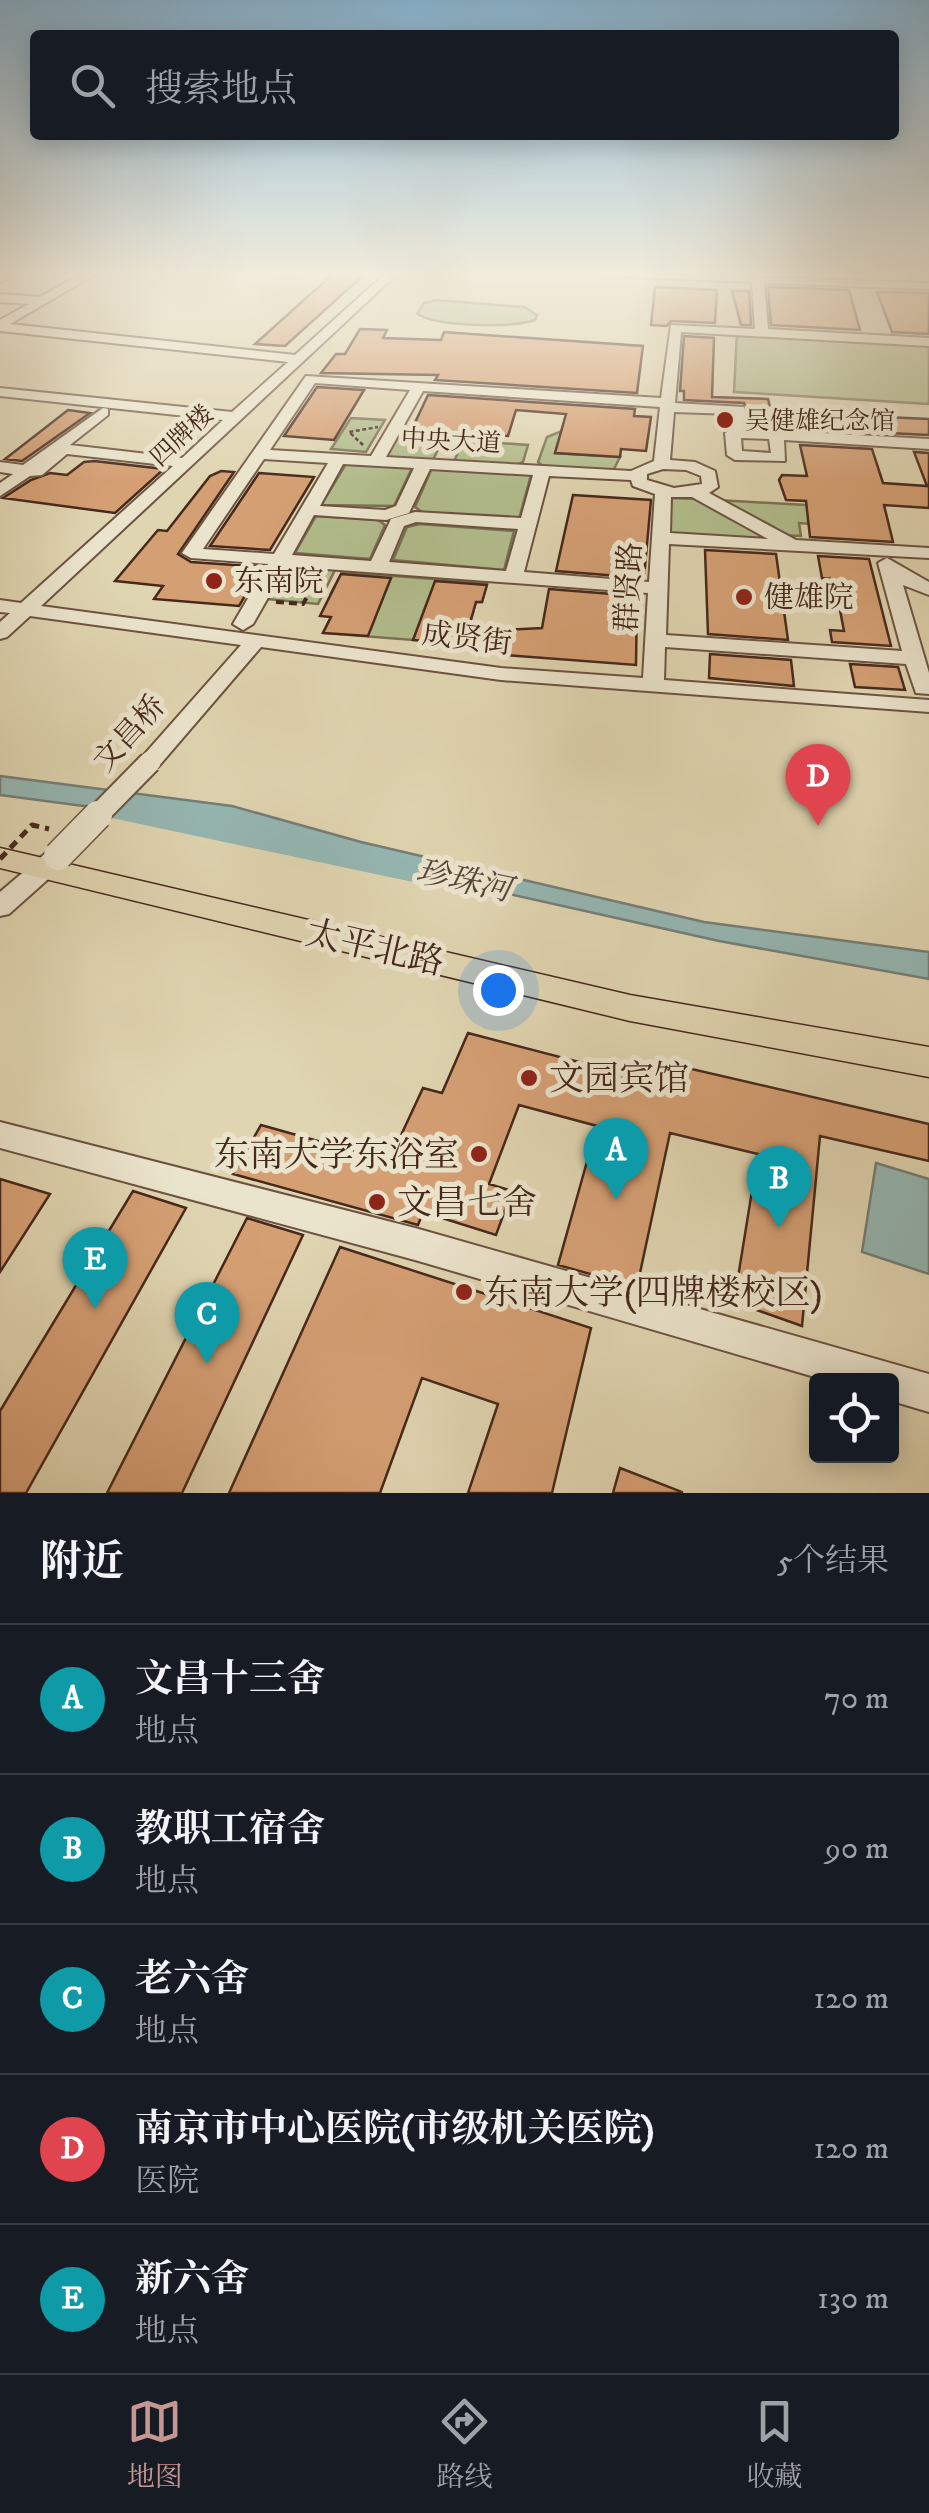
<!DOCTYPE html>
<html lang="zh">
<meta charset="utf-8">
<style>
:root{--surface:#171b24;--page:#242831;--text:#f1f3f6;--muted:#9ea1a6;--line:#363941;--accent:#c59692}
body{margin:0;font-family:"IM FELL DW Pica","Noto Serif SC",serif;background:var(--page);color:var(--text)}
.controls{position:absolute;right:30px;bottom:30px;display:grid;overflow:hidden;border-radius:10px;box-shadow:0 5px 25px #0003}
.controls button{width:90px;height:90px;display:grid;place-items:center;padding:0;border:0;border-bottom:2px solid var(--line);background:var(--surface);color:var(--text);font:50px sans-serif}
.you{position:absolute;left:498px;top:990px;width:35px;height:35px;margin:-25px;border:8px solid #fff;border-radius:50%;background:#1a73e8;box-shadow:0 0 0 15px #1a73e833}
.badge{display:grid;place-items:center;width:65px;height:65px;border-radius:50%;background:var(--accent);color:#fff;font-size:32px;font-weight:700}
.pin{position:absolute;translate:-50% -82px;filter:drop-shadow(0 2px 5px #0008)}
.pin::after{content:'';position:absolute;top:52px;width:35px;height:30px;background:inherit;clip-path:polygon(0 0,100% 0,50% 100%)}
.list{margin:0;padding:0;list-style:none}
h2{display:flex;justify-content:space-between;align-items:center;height:130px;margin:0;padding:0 40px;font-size:42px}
h2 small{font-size:32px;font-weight:400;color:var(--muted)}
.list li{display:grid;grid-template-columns:65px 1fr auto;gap:30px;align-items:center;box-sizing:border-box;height:150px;padding:0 40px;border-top:2px solid var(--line)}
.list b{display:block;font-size:38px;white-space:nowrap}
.list p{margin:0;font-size:32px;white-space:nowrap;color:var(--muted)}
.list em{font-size:32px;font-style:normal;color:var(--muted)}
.icon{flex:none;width:55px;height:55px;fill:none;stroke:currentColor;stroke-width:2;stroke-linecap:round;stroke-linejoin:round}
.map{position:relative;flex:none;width:929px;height:1493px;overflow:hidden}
.search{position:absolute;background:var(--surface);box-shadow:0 5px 25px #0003;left:30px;right:30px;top:30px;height:110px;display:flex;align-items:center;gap:25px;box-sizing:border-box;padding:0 35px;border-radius:10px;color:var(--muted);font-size:38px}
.sheet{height:880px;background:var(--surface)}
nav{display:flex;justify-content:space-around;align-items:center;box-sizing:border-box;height:140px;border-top:2px solid var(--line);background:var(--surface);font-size:28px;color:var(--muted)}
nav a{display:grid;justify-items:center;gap:5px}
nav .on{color:var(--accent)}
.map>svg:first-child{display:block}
.green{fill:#b2bd8c;stroke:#7c7254;stroke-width:2.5}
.water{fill:#95b7b3;stroke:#757e77;stroke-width:2.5}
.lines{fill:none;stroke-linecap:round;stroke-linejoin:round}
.river{fill:#95b7b3;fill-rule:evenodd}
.building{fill:#d59f74;stroke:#46281c;stroke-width:2.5}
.minor-casing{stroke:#6c5341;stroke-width:4}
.major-casing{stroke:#46281c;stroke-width:3}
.path-far1{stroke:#46281c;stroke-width:2.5;stroke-dasharray:4 2.5;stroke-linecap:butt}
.path{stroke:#46281c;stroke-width:4;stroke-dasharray:8 5;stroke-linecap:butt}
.minor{fill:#ebe4cc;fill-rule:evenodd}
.major{fill:#e0d5b1;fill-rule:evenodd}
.minor-bridge-far1-casing{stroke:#6c5341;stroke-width:25;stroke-linecap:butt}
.minor-bridge-casing{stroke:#6c5341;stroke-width:31;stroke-linecap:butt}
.path-bridge{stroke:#46281c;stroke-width:5;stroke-dasharray:9 6;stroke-linecap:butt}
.minor-bridge-far1{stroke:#ebe4cc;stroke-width:21}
.minor-bridge{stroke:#ebe4cc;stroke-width:28}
.poi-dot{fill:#8f2418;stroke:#ebe4cc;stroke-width:4}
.labels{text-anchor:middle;stroke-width:10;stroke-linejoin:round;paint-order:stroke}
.far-poi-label{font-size:25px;fill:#46281c;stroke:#ebe4cc;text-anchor:start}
.far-street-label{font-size:25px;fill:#46281c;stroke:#ebe4cc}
.poi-label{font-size:30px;fill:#46281c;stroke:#ebe4cc;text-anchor:start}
.street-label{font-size:30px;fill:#46281c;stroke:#ebe4cc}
.water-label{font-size:32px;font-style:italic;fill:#56453a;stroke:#ebe4cc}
.near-street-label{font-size:35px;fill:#46281c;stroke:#ebe4cc}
.near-poi-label{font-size:35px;fill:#46281c;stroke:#ebe4cc;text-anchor:start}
</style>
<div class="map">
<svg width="929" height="1493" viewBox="0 0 929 1493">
<rect width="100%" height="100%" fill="#e0d5b1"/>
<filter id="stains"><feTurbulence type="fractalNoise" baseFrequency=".002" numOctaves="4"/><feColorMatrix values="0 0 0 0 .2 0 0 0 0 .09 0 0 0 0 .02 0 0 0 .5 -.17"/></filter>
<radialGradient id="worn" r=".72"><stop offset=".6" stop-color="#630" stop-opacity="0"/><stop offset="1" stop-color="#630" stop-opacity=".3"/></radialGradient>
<path class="green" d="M436 300 524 307 537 315 535 320C511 328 439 327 417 314L424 303Z
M737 332 929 343V404L734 392Z
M351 418 385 420 366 452 331 449Z
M562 431 555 453 620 457 613 471 544 467 538 462 547 437Z
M398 436 441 443 433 460 386 458Z
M470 441 528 445 523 462 516 465 454 461 462 444Z
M346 464 412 468 394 506 321 505Z
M432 468 531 475 519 519 422 512 415 507Z
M670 498 699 499 778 542 669 536Z
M717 500 824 506 829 525 799 523 801 536 780 535Z
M316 516 378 520 385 525 370 559 295 553Z
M420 524 514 531 504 570 393 560 407 527Z
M285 566 335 570 318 604 266 599Z
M342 572 487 583 482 602H476L464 644 323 633 342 595 331 593Z"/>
<path class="water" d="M0 776 232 806 361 842 704 922 929 952V979L719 941 482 888 303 841 197 821 0 795Z
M876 1163 929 1179V1274L862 1252Z"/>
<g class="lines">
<path class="river" d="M106 794 427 859 441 862 447 872 441 882 427 885 93 814 87 806 93 798Z"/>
</g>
<path class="building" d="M335 272H367L285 346 255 344Z
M655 287 717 290 715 323 671 321 667 326 651 325Z
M768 287 849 290 860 330 771 325Z
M732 291H749L751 325H741Z
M877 292 929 293V334L892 332Z
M360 329 387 330 383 338 441 340 444 332 643 346 637 393 435 380 438 375 321 373 336 354H345Z
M684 336 714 338 712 397 768 399 775 427 752 425 744 403 684 400V391H680Z
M317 387 364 390 334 440 284 436Z
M428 395 635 409 634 416 651 417 646 451 621 449 620 457 555 453 566 414 516 410 508 436 412 429Z
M68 410 90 413 22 461 5 459Z
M842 415 929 419V435L847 431Z
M800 445 872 449 883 483 927 486 914 452 929 453V508L884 505 893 542 810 537 806 501 786 500 779 480 782 475 807 476Z
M94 461 164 469 115 513 3 498 31 480 50 473 67 475 84 462Z
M221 471 234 472 178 554 191 562 262 567 239 606 154 599 163 586 115 581 158 530 167 531 210 476Z
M259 473 314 477 270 550 210 546Z
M573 495 651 500 644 578 556 571Z
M705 550 776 554 788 640 708 634Z
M818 556 869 559 891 646 832 642 830 630 844 631 834 579 822 578Z
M341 574 391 578 368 636 323 633 331 617 320 616Z
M435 581 487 585 482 602H476L464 644 413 640Z
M549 589 637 596 636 665 506 655 507 650 498 649 502 630 542 628Z
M710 654 791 660 794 686 709 678Z
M850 664 898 667 905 690 855 687Z
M468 1033 679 1088 683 1067 929 1124V1161L820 1136 802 1326 734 1302 758 1154 670 1133 637 1287 558 1265 597 1126 519 1105 489 1184 512 1191 496 1235 423 1212 418 1225 233 1174 261 1125 389 1161 423 1088 442 1093Z
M0 1179 50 1194 0 1272Z
M133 1191 186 1208 26 1493H0V1411Z
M247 1218 303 1235 182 1493H107Z
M340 1247 591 1328 552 1493H468L498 1404 422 1378 380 1493H229Z
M620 1468 682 1492V1493H613Z"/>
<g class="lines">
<g class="minor-casing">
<path id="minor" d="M11 272H27L0 282V275Z
M85 272H99L10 324 295 355 387 272H399L41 606 501 668 643 678 648 593 286 566 253 624 243 630 233 624 268 564 191 558 182 553 306 376 661 398 671 325 755 329 752 282 584 275 579 272 929 283V289L764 283 768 329 929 338V346L681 332 675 403 744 407 749 429 929 439V449L784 440 785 461 735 460 727 455 725 433 734 428 732 414 674 412 670 460 695 462 715 471 718 487 709 493 796 540 929 548V558L669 544 666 635 902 651 878 563 887 558 929 582V595L903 585 929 673V694L916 693 906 664 665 647 664 680 929 700V712L501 680 261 647 158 767H142L139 762 142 757 241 645 30 616 7 637 0 639V622L10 613 0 612V600L21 603 173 466 67 454 42 475 30 476 0 496V483L13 474 0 472V462L23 465 103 408 108 409V415L70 445 182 458 223 420 0 396V388L232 412 288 362 0 331V320L29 304 0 302V294L40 297ZM315 383 410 390 371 456 270 450ZM423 391 660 407 654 461 631 471 386 457ZM741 438 769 439 771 453 742 451ZM264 459 328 463 274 554 203 549ZM343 464 414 468 396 506 385 510 320 506ZM430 469 533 475 521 518 415 512 391 519 371 561 292 555 314 515 386 520 409 513ZM663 469 686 470 701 476 702 484 674 488 647 480V474ZM549 476 631 480 633 486 655 494 649 582 524 572ZM671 497H692L768 539 670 533ZM416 522 518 529 506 571 389 562 404 526Z
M56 850 65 852 69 858 65 864 9 914 0 916V892L47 852Z
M0 1122 415 1228 929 1374V1412L892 1401V1380H825L415 1260 0 1148Z"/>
</g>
<g class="major-casing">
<path id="major" d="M0 848 630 995 929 1047V1077L630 1021 0 868Z"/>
</g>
<path class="path-far1" d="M363 445 349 432 378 427
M312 589 317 579"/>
<path class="path" d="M276 602 303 604 313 586"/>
<use href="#minor" class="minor"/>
<use href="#major" class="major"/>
<g class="minor-bridge-far1-casing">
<path id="minor-bridge-far1" d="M95 818 150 762"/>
</g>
<g class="minor-bridge-casing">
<path id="minor-bridge" d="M58 856 98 815"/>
</g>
<path class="path-bridge" d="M0 859 32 825 49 829"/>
<use href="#minor-bridge-far1" class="minor-bridge-far1"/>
<use href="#minor-bridge" class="minor-bridge"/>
</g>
<linearGradient id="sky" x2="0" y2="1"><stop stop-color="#87b5d3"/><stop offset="0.57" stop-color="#f1ecdc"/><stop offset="1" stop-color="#f1ecdc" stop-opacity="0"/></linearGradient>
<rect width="929" height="481" fill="url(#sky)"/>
<g class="poi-dot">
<circle cx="725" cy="420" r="10"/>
<circle cx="214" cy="581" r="10"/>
<circle cx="744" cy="597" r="10"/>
<circle cx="529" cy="1078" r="10"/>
<circle cx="479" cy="1154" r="10"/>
<circle cx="377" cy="1202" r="10"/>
<circle cx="464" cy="1292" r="10"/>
</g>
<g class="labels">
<g class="far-poi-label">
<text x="745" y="429">吴健雄纪念馆</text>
</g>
<g class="far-street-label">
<text transform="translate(181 435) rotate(-43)" y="9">四牌楼</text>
<text transform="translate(451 440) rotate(3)" y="9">中央大道</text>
</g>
<g class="poi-label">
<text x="234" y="591">东南院</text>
<text x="764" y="607">健雄院</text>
</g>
<g class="street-label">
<text transform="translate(628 587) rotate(-87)" y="10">群贤路</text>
<text transform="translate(467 638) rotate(7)" y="10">成贤街</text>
<text transform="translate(129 733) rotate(-48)" y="10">文昌桥</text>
</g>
<g class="water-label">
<text transform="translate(464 880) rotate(12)" y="11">珍珠河</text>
</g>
<g class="near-street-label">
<text transform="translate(375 947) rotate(13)" y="12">太平北路</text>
</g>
<g class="near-poi-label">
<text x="549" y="1090">文园宾馆</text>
<text x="459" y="1166" text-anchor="end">东南大学东浴室</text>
<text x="397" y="1214">文昌七舍</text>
<text x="484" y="1304">东南大学(四牌楼校区)</text>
</g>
</g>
<rect width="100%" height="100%" filter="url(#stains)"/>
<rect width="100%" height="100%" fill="url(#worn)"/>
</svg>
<div class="controls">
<button><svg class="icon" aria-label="locate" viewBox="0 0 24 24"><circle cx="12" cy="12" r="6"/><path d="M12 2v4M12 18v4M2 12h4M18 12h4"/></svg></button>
</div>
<div class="you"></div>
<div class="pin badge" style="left:616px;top:1200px;background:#0f9aa8">A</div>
<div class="pin badge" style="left:779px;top:1228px;background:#0f9aa8">B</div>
<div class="pin badge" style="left:207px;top:1364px;background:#0f9aa8">C</div>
<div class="pin badge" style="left:818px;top:826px;background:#e0444e">D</div>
<div class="pin badge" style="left:95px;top:1309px;background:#0f9aa8">E</div>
<div class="search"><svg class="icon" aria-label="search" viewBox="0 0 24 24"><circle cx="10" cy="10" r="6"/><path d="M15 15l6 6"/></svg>搜索地点</div>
</div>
<section class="sheet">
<h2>附近<small>5个结果</small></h2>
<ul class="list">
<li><span class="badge" style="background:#0f9aa8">A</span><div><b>文昌十三舍</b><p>地点</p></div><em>70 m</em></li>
<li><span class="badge" style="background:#0f9aa8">B</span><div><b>教职工宿舍</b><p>地点</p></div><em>90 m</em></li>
<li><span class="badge" style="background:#0f9aa8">C</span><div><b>老六舍</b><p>地点</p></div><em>120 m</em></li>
<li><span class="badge" style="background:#e0444e">D</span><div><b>南京市中心医院(市级机关医院)</b><p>医院</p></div><em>120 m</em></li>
<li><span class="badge" style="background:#0f9aa8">E</span><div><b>新六舍</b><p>地点</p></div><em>130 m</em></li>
</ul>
</section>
<nav>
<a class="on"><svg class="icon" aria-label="map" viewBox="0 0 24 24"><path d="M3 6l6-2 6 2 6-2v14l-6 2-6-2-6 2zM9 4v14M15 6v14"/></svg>地图</a>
<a><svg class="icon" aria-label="directions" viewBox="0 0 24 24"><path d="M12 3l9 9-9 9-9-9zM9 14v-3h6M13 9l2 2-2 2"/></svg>路线</a>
<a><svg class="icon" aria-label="saved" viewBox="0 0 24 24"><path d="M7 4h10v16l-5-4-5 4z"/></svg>收藏</a>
</nav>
